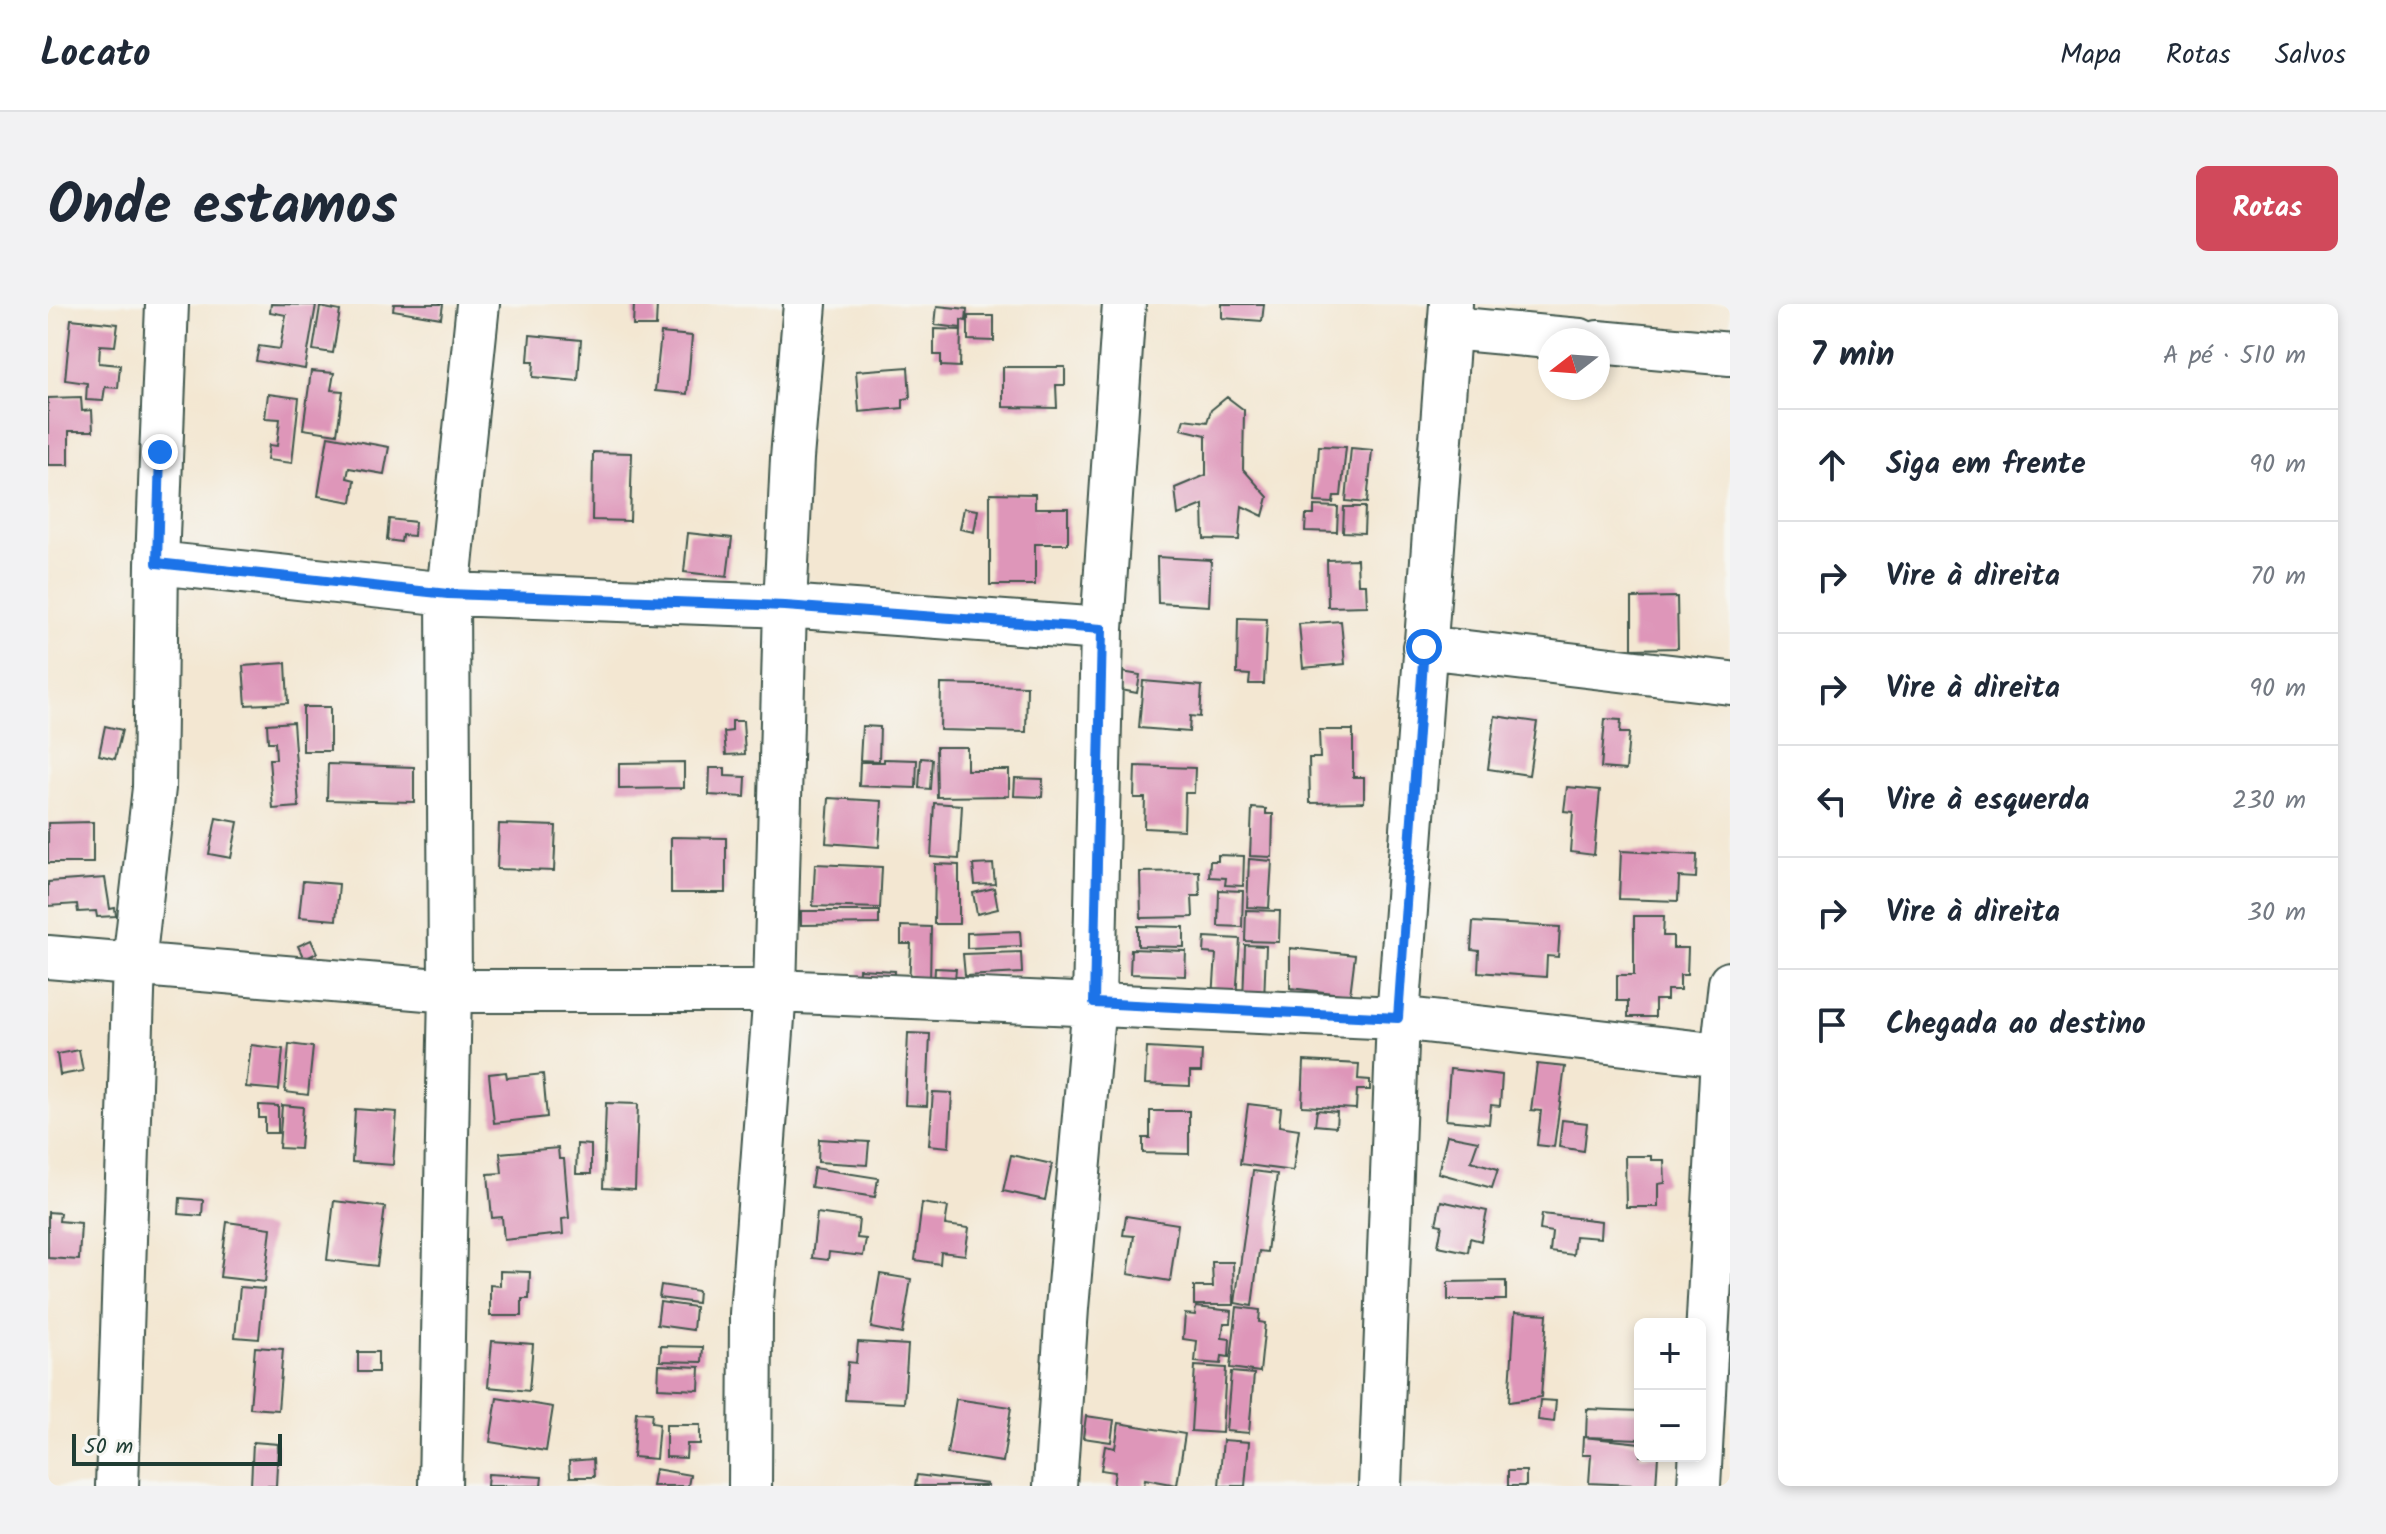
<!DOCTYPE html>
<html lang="pt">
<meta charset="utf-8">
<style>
:root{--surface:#fff;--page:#f2f2f3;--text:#1f2937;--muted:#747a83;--line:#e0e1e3;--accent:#d1495b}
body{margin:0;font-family:Kalam,sans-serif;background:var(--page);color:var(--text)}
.controls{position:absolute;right:24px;bottom:24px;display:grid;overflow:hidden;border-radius:12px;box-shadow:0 4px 12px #0003}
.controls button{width:72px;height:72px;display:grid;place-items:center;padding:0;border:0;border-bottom:2px solid var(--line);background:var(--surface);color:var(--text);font:40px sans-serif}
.compass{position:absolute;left:1490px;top:24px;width:72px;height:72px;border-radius:50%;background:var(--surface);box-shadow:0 4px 12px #0003;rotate:253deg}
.scale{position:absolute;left:24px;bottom:20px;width:210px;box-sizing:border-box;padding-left:8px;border:4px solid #1f3d34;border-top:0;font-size:22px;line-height:28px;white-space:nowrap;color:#1f3d34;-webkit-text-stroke:6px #f6f6f2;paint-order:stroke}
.stop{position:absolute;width:24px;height:24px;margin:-18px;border:6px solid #1a73e8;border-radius:50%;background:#fff}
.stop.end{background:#1a73e8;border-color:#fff;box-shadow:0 2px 8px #0008}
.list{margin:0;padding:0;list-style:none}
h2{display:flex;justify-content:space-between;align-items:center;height:104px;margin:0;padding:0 32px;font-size:34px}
h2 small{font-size:26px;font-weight:400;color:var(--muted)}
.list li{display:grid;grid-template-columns:52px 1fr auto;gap:24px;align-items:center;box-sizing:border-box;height:112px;padding:0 32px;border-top:2px solid var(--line)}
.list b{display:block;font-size:30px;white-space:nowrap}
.list em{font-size:26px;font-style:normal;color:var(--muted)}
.icon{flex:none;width:44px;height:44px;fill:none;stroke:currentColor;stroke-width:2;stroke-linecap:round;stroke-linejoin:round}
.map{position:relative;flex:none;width:1682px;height:1182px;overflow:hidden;border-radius:12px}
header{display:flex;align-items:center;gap:48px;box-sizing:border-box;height:112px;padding:0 40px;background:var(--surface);border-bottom:2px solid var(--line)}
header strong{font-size:38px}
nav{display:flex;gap:44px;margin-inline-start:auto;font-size:28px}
.intro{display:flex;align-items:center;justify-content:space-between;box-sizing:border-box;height:192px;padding:0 48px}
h1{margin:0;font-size:56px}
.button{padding:20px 36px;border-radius:12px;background:var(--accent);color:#fff;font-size:28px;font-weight:700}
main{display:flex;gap:48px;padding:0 48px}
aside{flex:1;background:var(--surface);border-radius:12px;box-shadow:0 4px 12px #0003}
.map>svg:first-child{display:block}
.building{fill:#de96b9}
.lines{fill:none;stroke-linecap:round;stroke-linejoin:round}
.minor-casing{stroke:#3f564c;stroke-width:46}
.minor{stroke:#fff;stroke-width:42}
.route{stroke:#1a73e8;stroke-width:10}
</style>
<header>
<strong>Locato</strong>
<nav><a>Mapa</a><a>Rotas</a><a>Salvos</a></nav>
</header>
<div class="intro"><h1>Onde estamos</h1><a class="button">Rotas</a></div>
<main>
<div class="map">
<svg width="1682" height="1182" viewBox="0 0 1682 1182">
<rect width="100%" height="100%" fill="#f6f6f2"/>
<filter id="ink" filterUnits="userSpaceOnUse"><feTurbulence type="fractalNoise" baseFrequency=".0125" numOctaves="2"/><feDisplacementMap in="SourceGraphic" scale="16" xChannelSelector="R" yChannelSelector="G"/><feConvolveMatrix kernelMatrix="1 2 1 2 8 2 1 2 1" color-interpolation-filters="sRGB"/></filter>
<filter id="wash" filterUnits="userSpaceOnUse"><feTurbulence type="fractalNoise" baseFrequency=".006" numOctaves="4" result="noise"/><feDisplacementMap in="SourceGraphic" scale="32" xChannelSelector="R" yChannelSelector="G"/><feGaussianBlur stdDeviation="1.8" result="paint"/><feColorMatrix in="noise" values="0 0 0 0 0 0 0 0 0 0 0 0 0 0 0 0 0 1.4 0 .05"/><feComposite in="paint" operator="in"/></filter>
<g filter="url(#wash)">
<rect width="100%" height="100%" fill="#f3e7d2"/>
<g id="blocks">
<path class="building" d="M223 0 268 1 257 65 208 57 211 42 232 45 238 11 222 8Z
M346 0H395L393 14 345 6Z
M586 0H609L608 22H585Z
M1174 0H1216L1214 17 1174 14Z
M889 2 919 5 918 17 913 16V24L887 21Z
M272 3 292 7 285 49 265 46Z
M920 12H946V37L920 36Z
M23 15 70 20 67 42 52 41 51 59 72 61 70 84 57 83 55 97 38 96 39 79 17 76Z
M886 25 913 26 912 63 893 62V51H886Z
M613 29 644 32 639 90 607 87Z
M482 31 533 36 530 77 485 73 486 57H480Z
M860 63 862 94 855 95V104L811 108 808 67Z
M955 63H1017V81H1008L1009 104 955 103Z
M263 67 286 69 283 86 295 87 289 130 255 125Z
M220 90 251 94 244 159 219 156 221 141 229 142 232 115 217 114Z
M33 93 34 107 44 106 45 127H21V161H0V94Z
M1179 93 1196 106 1195 165 1220 193 1215 212 1194 202 1191 236 1156 235 1155 201 1130 211 1127 184 1158 171V131L1133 125 1136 115 1159 118 1163 106Z
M280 132 341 143 336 170 301 164 299 174 307 176 304 198 270 192Z
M1271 142 1298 143 1293 192H1286L1285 199 1267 198Z
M1303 144 1324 146 1319 199 1298 197Z
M545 148 584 149 582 217 544 216Z
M942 189 987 190V204H1020V240H987V281H942Z
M1266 202 1290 203 1289 228 1257 227 1258 211H1266Z
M1296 203H1317L1316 229 1295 228Z
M916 204 930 206 926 228 912 225Z
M341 215 367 218 366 232 354 231 353 238 339 236Z
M640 229 684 234 679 273 636 268Z
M1109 253 1163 256 1161 302 1110 299Z
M1309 255 1310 280H1318L1319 302 1280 303 1279 256Z
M1629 293 1630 344 1584 345V294Z
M1190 314 1219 315 1216 380H1201L1202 371 1189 370Z
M1293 317 1297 360 1255 364 1251 320Z
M238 359 240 399 198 401 195 362Z
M1074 368 1092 371 1089 389 1073 386Z
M1095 377 1154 382 1152 413 1142 412 1141 428 1091 424Z
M893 380 979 382 978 428 892 426Z
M255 403H282V447H255Z
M1447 412 1489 418 1481 471 1440 465Z
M1557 415 1573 416 1572 429H1581L1578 466 1553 464Z
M684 417H695L697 450 678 451 676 428 684 427Z
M245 418 251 503 225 505 221 455H228L227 438H220L219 420Z
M57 422 74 426 67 455 51 451Z
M814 422 832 423 831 457 812 456Z
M1271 426H1305V473H1316V498L1262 499 1261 454H1272Z
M888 443H919V466H961V492L889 493Z
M873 454 884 455 882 485 871 484Z
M836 455 869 456 868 484 811 482 812 458H836Z
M636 458V484L571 485V459Z
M280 460 366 463V498L279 496Z
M1087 462 1147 464 1146 489H1137L1136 526 1096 524 1097 494H1086Z
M662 464H677V472L698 473 697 493 661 491Z
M967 474 995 475 994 493 966 492Z
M1519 483 1552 486 1546 551 1522 548 1525 508 1516 507Z
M781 494 834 497 831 543 778 539Z
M886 499 914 501 911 555 883 553Z
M1204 504 1218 505V510H1225L1224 553 1202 552Z
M168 514 190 518 183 554 161 550Z
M45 518V559H0V519Z
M451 520 508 522 506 567 449 565Z
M623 533 678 534V589H623Z
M1573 547 1649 551 1648 574 1631 573 1630 597 1571 595Z
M1170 551 1196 552 1195 582 1177 581 1178 574 1161 573 1162 557H1170Z
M1201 555 1224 557 1221 604 1199 603Z
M767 560 834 563 832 604 765 602Z
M887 560 911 561V620H886Z
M945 560 947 580 927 581 925 561Z
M1151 567 1152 592H1144L1145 613 1093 614 1092 568Z
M57 574 62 605 67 604 68 612 49 613 48 607 30 608 29 600 0 602V578Z
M255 577 291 580 288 616 251 613Z
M946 584 950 605 929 610 925 589Z
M1171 586 1195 587 1194 623 1170 622Z
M1198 606 1232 607 1231 638 1197 637Z
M753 607H831V620L753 621Z
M1586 612H1616L1615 632H1625V644H1640L1639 671H1632V686H1619V696H1607V713H1580V697H1569V671H1586Z
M1425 618 1512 623 1510 653 1499 652 1498 673 1430 668 1431 647 1423 646Z
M853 622 883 623 882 681H861L863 640H853Z
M1090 622 1136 623V643L1090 642Z
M972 627 973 642 919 644V629Z
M1157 633 1192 635 1188 695 1165 694 1168 650 1156 649Z
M263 636 269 649 256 655 250 642Z
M1197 641 1218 642 1216 699 1195 698Z
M1242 644 1307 651 1302 691 1242 684Z
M1083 645 1138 647 1137 672 1082 670Z
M973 648 974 669 917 672 915 650Z
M887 664 908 665 906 686 886 685Z
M811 665 847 667 846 684 810 683Z
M860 729 882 730 879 802 857 801Z
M241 740 265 743 260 791 237 788Z
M203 741 235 745 231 786 198 783Z
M1099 744 1154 747 1153 768H1142V782L1097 780Z
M31 746 35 767 12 771 9 750Z
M1256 757 1311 760 1310 775 1322 776V786H1309L1308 805 1254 802Z
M1489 760 1517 763 1506 843 1489 841 1493 807 1483 806Z
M1402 765 1454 771 1452 802 1443 801 1441 820 1398 816Z
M458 768 459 774 495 770 499 813 446 819 441 770Z
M885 788 904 789 901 843 881 841Z
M558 799 590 800 587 886 555 884Z
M1200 800 1233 804 1231 822 1251 825 1245 867 1192 860Z
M211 801 230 802V829H217V814H211Z
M234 801 255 803 252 845 231 844Z
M307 805 349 808 345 861 304 858Z
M1269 806 1289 808 1288 823 1267 821Z
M1102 807H1141V850L1095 849V834H1102Z
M1514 816 1539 819 1536 847 1511 843Z
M1399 831 1430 837 1423 857 1450 865 1444 884 1390 869Z
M771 835 821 838 819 861 770 858Z
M529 840 543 841V870H528Z
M510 844 511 855H516L521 914 514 915 515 930 456 936 454 913 444 914 440 870 454 869 452 849Z
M963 851 1004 860 997 896 955 887Z
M1577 852H1603V856H1616L1617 879 1610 880V903H1578Z
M766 864 830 874 827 893 763 883Z
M1205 867 1229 870 1219 948 1211 947 1204 1002 1187 999Z
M132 894 155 896 154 912 131 910Z
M286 897 337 903 329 962 279 956Z
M1393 897 1439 907 1433 937 1422 934 1420 948 1390 942 1394 921 1388 920Z
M874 899 900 903 897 921 921 924 917 951 893 948 892 960 867 956Z
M0 908 12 909 11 917 33 919 31 956 0 954Z
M769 909 811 915 809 934 818 935 815 952 781 948 780 956 764 954Z
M1494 910 1553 917 1552 934 1527 932 1525 951 1502 948 1504 928 1492 926Z
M1078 912 1130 920 1122 977 1080 970 1086 932 1075 931Z
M179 918 223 924 217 978 172 973Z
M1164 958H1185L1186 1001H1146V983H1165Z
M452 967 482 968 481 995H474V1012H442V981L452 982Z
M832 970 863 975 854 1030 823 1024Z
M1458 977V996H1400V978Z
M613 981 650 987 649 999 611 994Z
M192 983 216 985 211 1035 187 1033Z
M612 998 647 1003 645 1026 609 1021Z
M1148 1003 1184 1007 1183 1019H1176L1174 1034 1182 1035 1181 1053 1174 1052 1173 1060 1147 1058 1149 1037 1135 1035 1137 1010 1147 1011Z
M1189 1003 1212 1006 1211 1018 1217 1019 1212 1068 1182 1064Z
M1467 1008 1499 1010 1493 1093 1461 1098Z
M444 1037 485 1040 481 1087 440 1083Z
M810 1038 860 1041 856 1099 797 1096 800 1058 808 1059Z
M613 1042 655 1043 654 1058 612 1057Z
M207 1043 235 1045 230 1106 202 1104Z
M310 1048H330V1068H310Z
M611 1061 652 1063 651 1086 610 1084Z
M1147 1062 1178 1064 1174 1129 1143 1127Z
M1183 1068 1206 1070 1201 1129 1178 1127Z
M449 1094 505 1103 498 1147 442 1138Z
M908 1095 963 1103 955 1158 899 1150Z
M1492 1096 1508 1097 1506 1118 1490 1116Z
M1539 1105 1592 1107V1135L1538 1133Z
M588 1108 604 1109 603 1119 611 1120 608 1155 585 1153Z
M1038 1112 1066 1116 1063 1138 1035 1134Z
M1071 1119 1137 1130 1129 1181 1097 1175 1096 1182H1065L1067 1168 1053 1166 1057 1142 1067 1144Z
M618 1121H652V1140H639L638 1154 618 1153Z
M1535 1133 1592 1139V1152H1610L1608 1182 1541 1179 1543 1151H1534Z
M1175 1136 1201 1138 1197 1182H1171Z
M205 1138 230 1140 228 1182H203Z
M545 1155 546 1173H522L521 1157Z
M607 1165 642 1171 640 1182H604Z
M1460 1167H1478V1182H1460Z
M440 1170 494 1173 493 1182H439Z
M869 1171 939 1180V1182H867Z"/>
</g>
</g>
<g filter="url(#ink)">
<use href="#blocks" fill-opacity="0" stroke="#3f564c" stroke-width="2"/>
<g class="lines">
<g class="minor-casing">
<path id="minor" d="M757 0 744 154 737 302 1054 325
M1402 24 1532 36
M1550 38 1682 50
M109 259 400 290 737 302 727 687 703 1010 702 1182
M1376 343 1682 379
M0 653 402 687H727L1350 714 1682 752
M69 1182 86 659 106 484 109 259 119 0
M392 1182 402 687 400 290 430 0
M1007 1182 1019 1004 1046 699 1054 325 1076 0
M1332 1182 1350 714 1403 0
M1651 1182 1674 752 1682 679"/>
</g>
<use href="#minor" class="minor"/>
</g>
</g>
<g class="lines" filter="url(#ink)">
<path class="route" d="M112 148 109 259 400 290 737 302 1054 325 1046 699 1350 714 1376 343"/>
</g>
</svg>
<div class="controls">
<button>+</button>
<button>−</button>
</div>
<svg class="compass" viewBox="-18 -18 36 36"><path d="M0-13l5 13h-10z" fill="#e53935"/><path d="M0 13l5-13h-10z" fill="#747a83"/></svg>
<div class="scale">50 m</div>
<div class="stop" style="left:1376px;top:343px"></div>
<div class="stop end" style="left:112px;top:148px"></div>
</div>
<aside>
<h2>7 min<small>A pé · 510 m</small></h2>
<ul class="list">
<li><svg class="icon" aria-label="ahead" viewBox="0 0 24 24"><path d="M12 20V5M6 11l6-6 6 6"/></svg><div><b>Siga em frente</b></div><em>90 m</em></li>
<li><svg class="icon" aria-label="right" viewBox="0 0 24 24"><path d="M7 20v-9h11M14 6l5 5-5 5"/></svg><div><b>Vire à direita</b></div><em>70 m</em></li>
<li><svg class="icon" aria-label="right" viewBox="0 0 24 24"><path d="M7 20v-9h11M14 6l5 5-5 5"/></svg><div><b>Vire à direita</b></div><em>90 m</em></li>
<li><svg class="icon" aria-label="left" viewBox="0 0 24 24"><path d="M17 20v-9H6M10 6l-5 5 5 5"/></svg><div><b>Vire à esquerda</b></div><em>230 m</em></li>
<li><svg class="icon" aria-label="right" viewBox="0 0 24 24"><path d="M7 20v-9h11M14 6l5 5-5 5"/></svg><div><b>Vire à direita</b></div><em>30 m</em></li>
<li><svg class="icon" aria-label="arrive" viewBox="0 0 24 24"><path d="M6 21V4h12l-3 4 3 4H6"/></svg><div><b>Chegada ao destino</b></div></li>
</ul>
</aside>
</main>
